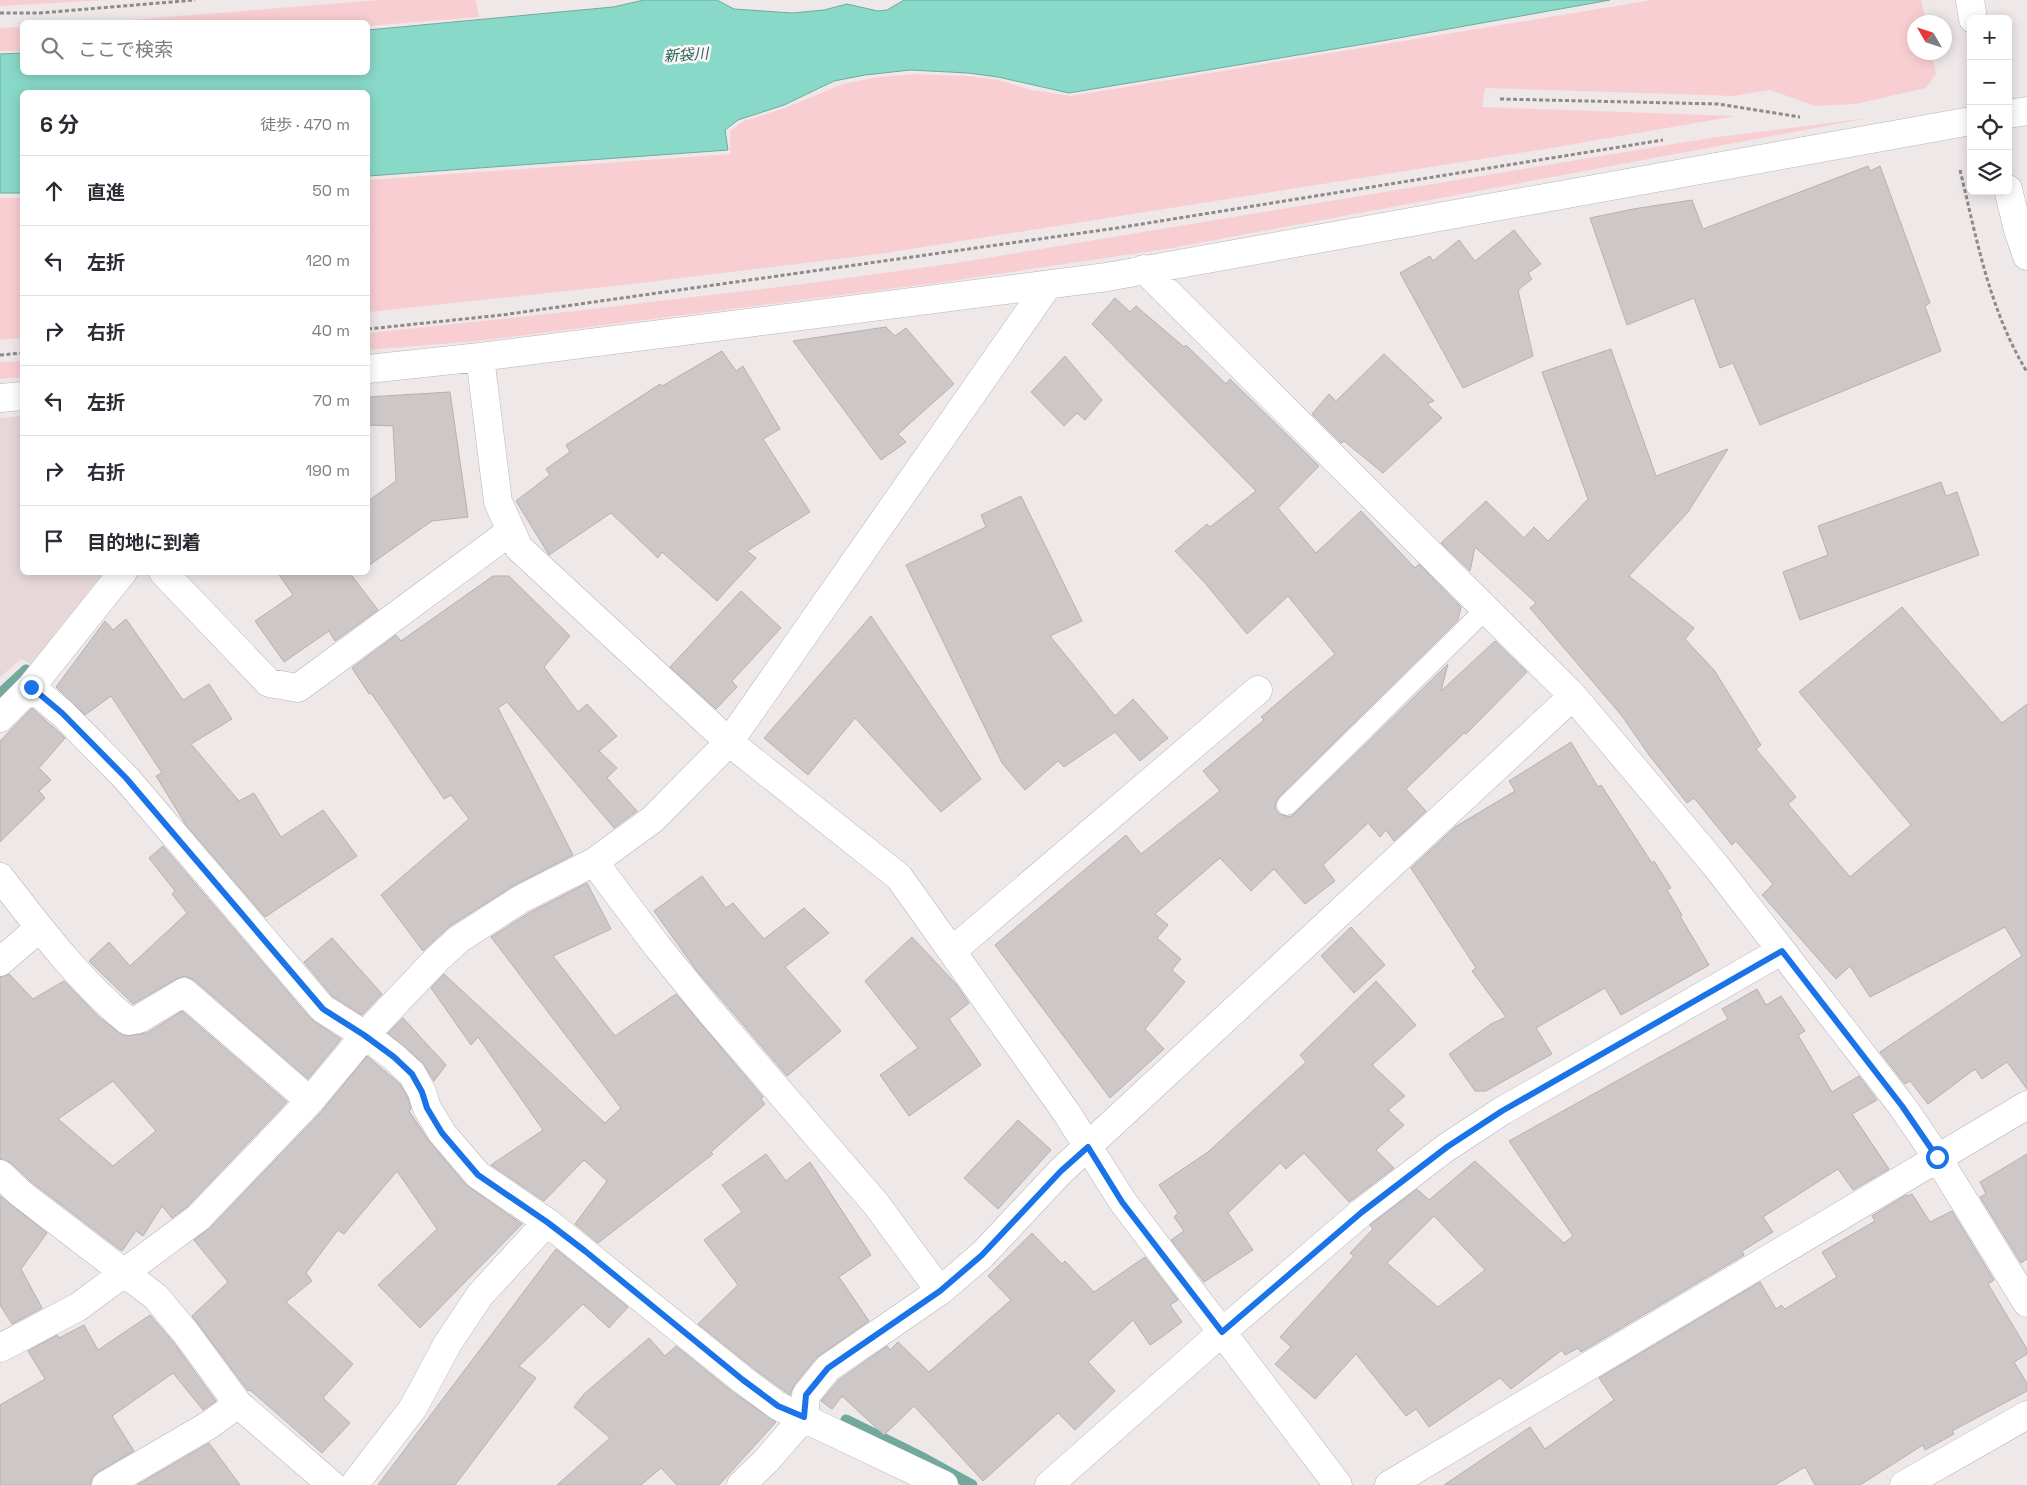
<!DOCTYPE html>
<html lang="ja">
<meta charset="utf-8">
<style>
:root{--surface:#fff;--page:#f2f2f3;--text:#2b2b33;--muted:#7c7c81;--line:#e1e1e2}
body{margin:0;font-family:"Space Grotesk","Noto Sans JP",sans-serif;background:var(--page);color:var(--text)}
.controls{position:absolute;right:15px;top:15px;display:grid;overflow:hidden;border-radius:8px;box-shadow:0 2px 12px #0003}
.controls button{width:45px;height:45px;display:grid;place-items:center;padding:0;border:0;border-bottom:1px solid var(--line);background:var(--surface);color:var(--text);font:25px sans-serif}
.compass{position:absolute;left:1907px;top:15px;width:45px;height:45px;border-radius:50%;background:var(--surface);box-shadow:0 2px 12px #0003;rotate:309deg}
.stop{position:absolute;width:15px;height:15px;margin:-11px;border:4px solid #1a73e8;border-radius:50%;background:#fff}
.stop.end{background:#1a73e8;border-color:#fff;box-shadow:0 1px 5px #0008}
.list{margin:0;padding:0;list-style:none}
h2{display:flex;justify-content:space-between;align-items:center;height:65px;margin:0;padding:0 20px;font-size:21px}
h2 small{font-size:16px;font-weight:400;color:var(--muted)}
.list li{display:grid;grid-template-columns:32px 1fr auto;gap:15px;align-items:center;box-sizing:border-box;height:70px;padding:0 20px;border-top:1px solid var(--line)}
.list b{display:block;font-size:19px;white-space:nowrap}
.list em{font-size:16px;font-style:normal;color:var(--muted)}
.icon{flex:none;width:28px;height:28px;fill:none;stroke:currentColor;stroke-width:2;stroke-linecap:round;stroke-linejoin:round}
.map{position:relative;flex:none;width:2027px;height:1485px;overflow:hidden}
.search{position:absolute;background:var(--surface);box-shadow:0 2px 12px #0003;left:20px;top:20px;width:350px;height:55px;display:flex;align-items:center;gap:12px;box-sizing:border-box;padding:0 18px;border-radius:8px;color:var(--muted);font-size:19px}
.panel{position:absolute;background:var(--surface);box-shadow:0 2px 12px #0003;left:20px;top:90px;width:350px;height:485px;border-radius:8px}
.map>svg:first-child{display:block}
.built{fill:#e7d7d9}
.green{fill:#f9ced3}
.water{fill:#89d9c8;stroke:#72a99d}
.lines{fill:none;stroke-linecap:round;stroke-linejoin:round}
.stream{stroke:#72a99d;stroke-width:11}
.building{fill:#cec7c8;stroke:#b7b0b1;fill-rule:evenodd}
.lane-casing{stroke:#bab3b4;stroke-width:21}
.street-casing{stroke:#bab3b4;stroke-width:29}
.highway-casing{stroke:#bab3b4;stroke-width:29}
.path{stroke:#8e8a8a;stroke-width:3;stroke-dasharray:4 2.5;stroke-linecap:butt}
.lane{stroke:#fff;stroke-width:20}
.street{stroke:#fff;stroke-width:28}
.highway{stroke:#fff;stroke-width:28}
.route{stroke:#1a73e8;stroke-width:6}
.labels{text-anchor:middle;stroke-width:5;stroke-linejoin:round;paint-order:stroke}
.water-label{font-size:15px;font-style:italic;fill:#216156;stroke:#fcf5f6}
</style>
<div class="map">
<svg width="2027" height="1485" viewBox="0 0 2027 1485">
<rect width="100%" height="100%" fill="#efe8e8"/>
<path class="built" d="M22 416V572L103 573 31 664 21 659 0 677V418Z"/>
<path class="green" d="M0 0H107L0 6Z
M379 0H476L479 17 368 26V22H106Z
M1652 0H1921L1926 22H1914V52L1932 53 1936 74 1926 88 1855 104 1815 106 1770 90 1733 96 1485 88 1482 107 1736 116 1545 149 879 254 632 284 368 312V180L730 154V131L744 121 785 108 843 84 872 78 914 74 968 76 999 80 1031 90 1071 96Z
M22 27V51H0V28Z
M1869 118 1172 248 944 282 478 341 368 350V333L566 312 796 285 956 263 1710 138Z
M0 198H22V338L0 340Z
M22 361V377L0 379V362Z"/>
<path class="water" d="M644 0H717L734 9 792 13 824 10 847 4 878 11 887 10 904 0H1610L1376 42 1069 93 998 77 968 73 910 70 865 75 834 81 784 105 738 120 725 130 728 150 368 176V92H22V193H0V54L22 53V72H368V30L613 7Z"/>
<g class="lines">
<path class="stream" d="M0 694 26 670
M846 1420 923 1458 972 1485"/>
</g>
<path class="building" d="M1868 166 1870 171 1880 166 1930 303 1925 306 1941 351 1760 425 1733 363 1720 368 1694 298 1627 325 1590 218 1633 209 1692 200 1703 229Z
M1514 230 1541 264 1528 273 1532 279 1518 290 1533 356 1463 388 1400 273 1430 256 1433 261 1459 240 1475 261Z
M1115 298 1130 312 1136 306 1184 347 1186 345 1226 384 1230 379 1319 466 1278 508 1316 553 1361 511 1415 568 1419 564 1461 607 1458 620 1279 797 1276 801 1275 808 1279 814 1290 817 1295 813 1448 664 1441 691 1495 641 1527 672 1466 734 1464 733 1406 789 1426 811 1394 841 1386 830 1380 837 1368 823 1323 865 1335 881 1305 904 1274 869 1251 891 1220 858 1155 914 1168 925 1157 938 1181 959 1172 970 1185 982 1145 1029 1164 1049 1110 1098 995 945 1126 835 1141 854 1220 791 1203 771 1264 720 1261 717 1335 654 1288 596 1247 634 1205 583 1175 551 1207 524 1210 527 1256 491 1092 324Z
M886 327 895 336 906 328 954 384 898 434 906 442 881 460 793 341Z
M1611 349 1656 476 1728 449 1688 512 1629 576 1694 628 1685 639 1714 670 1761 745 1756 749 1796 797 1788 804 1850 877 1911 825 1799 692 1902 607 2002 723 2027 704V1089L2007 1062 1982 1079 1975 1069 1928 1104 1910 1081 1905 1084 1880 1052 2022 956 2005 927 1870 997 1850 966 1836 979 1762 895 1773 884 1736 841 1732 845 1694 798 1687 803 1649 755 1622 716 1530 608 1536 603 1475 547 1470 571 1441 543 1486 501 1524 538 1534 527 1548 541 1588 499 1542 372Z
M722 351 736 371 743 366 780 429 763 439 810 512 747 551 756 558 717 601 662 552 658 558 611 513 549 555 516 501 550 475 546 469 570 452 566 445 660 384 662 386Z
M1384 354 1434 401 1427 404 1442 418 1383 473 1344 441 1341 443 1312 414 1329 394 1336 401Z
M1065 356 1102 400 1085 420 1077 413 1064 426 1031 392Z
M450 392 468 517 432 521 368 566V501L396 481 393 426 368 425V397Z
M1941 482 1946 496 1957 492 1979 555 1800 620 1783 572 1828 555 1818 526Z
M1021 496 1082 621 1050 636 1115 716 1133 699 1168 738 1140 761 1115 732 1064 767 1058 761 1025 790 1002 763 906 565 986 527 981 515Z
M277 572H349L378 610 335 641 329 631 284 662 255 621 293 595Z
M493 576H509L570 636 544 667 578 712 587 704 617 736 599 751 617 768 607 778 637 811 614 828 507 702 498 708 573 855 513 886 450 926 423 951 381 895 469 819 451 795 444 799 371 693 369 694 352 668 396 635 401 641Z
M741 591 781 628 732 681 737 687 716 709 670 667Z
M871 616 981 779 941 812 855 718 808 775 764 738Z
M126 619 183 700 209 684 232 719 191 744 239 801 254 793 281 837 323 810 357 856 265 917 186 825 156 776 162 773 111 696 85 715 56 687 105 621 113 630Z
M32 708 65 738 39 768 51 780 39 791 45 798 0 842V741Z
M1571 742 1598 787 1601 785 1652 863 1654 861 1671 888 1667 890 1682 915 1680 916 1709 965 1621 1015 1605 988 1536 1028 1552 1054 1486 1091H1475L1449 1054 1491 1024 1506 1017 1472 971 1476 968 1411 868 1455 827 1515 791 1509 781Z
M163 846 311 1019 341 1039 308 1079 194 980 185 976 176 979 133 1004 89 961 109 942 130 966 187 913 172 894 175 891 149 858Z
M702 876 726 908 733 903 764 939 804 908 829 933 785 967 841 1031 787 1076 697 971 654 911Z
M587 883 611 929 553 956 615 1036 676 994 763 1097 761 1099 765 1104 711 1152 713 1154 598 1243 575 1224 607 1181 584 1160 544 1201 491 1165 543 1130 478 1037 471 1045 431 988 444 974 605 1123 621 1108 491 937 529 913Z
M1351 927 1385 965 1354 993 1321 956Z
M912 937 956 984 969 1003 949 1019 981 1065 909 1116 880 1075 918 1048 865 981Z
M332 938 382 994 362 1015 333 997 304 962Z
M9 974 33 999 64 981 99 1017 124 1036 147 1033 182 1011 287 1102 188 1206 172 1218 162 1206 143 1236 136 1231 122 1251 30 1181 11 1163 0 1159V977ZM113 1081 156 1131 113 1166 58 1119Z
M1376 981 1416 1025 1372 1065 1405 1096 1388 1110 1404 1125 1376 1150 1394 1168 1349 1202 1304 1153 1286 1169 1280 1163 1228 1213 1253 1250 1204 1282 1171 1240 1184 1231 1174 1217 1178 1213 1159 1185 1208 1152 1306 1062 1300 1055Z
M1757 989 1766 1005 1781 996 1805 1031 1798 1035 1832 1092 1859 1076 1877 1100 1852 1114 1889 1169 1853 1190 1838 1169 1763 1217 1773 1232 1742 1251 1744 1255 1581 1352 1578 1348 1565 1355 1562 1350 1511 1389 1500 1378 1429 1427 1416 1409 1406 1416 1356 1354 1315 1399 1275 1364 1291 1347 1280 1337 1354 1256 1350 1253 1373 1229 1370 1225 1417 1189 1429 1200 1475 1161 1564 1243 1573 1236 1509 1141 1728 1019 1722 1009ZM1434 1216 1485 1270 1438 1307 1387 1263Z
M403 1018 446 1065 434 1081 423 1063 388 1033Z
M367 1056 400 1084 408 1098 411 1109 409 1111 429 1141 466 1185 522 1224 420 1328 378 1285 437 1229 397 1171 344 1234 338 1230 306 1273 312 1281 286 1302 353 1364 323 1398 350 1423 322 1453 250 1390 248 1391 192 1316 228 1282 194 1240 209 1229 321 1112Z
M1018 1120 1051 1150 998 1209 964 1178Z
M766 1154 786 1181 810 1162 871 1255 839 1277 869 1321 816 1358 794 1385 790 1395 753 1368 698 1324 738 1285 704 1240 742 1212 722 1185Z
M2027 1154V1259L2021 1263 1980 1197 1986 1194 1980 1182Z
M1912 1194 1930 1222 1952 1211 1994 1280 1988 1284 2027 1349V1354L2014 1362 2027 1383V1391L1952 1431 1954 1434 1925 1450 1923 1445 1860 1485H1815L1805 1467 1775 1485H1444L1530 1427 1545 1449 1614 1400 1599 1378 1760 1282 1776 1309 1781 1305 1785 1309 1837 1277 1822 1252 1875 1221 1872 1216 1906 1195 1907 1196Z
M0 1196 47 1233 21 1269 42 1308 12 1324 0 1305Z
M1032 1233 1062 1264 1065 1261 1094 1292 1145 1257 1178 1300 1170 1305 1182 1322 1162 1337 1150 1345 1133 1320 1088 1362 1115 1391 1075 1430 1058 1413 983 1481 914 1406 884 1435 842 1396 832 1409 821 1401 839 1380 887 1346 890 1350 898 1342 929 1372 1011 1300 988 1276Z
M556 1249 628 1307 609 1328 583 1304 519 1366 536 1378 455 1485H378Z
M150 1315 174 1343 216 1401 203 1410 173 1373 112 1416 134 1451 98 1472 92 1478 90 1485H0V1405L45 1379 28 1351 57 1335 59 1338 84 1325 98 1350Z
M649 1338 665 1356 676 1346 734 1393 776 1422 719 1485H677L661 1468 641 1485H557L610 1438 574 1407 584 1394Z
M209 1443 240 1485H137Z"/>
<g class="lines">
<g class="lane-casing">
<path id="lane" d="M1287 805 1486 609"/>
</g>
<g class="street-casing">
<path id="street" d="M2008 114 2027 111
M1144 269 1573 696 1716 866 1902 1106 1937 1157 2027 1303
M480 357 498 502 519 548 729 742 899 877 1066 1112 1123 1202 1338 1485
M368 369 480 357 1107 277 1971 121
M0 398 22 396
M163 572 269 683 298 688 511 531
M31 687 62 713 126 778 323 1009 365 1035 394 1057 412 1074 422 1092 427 1108 442 1133 478 1175 547 1222 743 1380 778 1406 944 1485
M0 718 31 687 123 572
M594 862 657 946 709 1010 876 1204 940 1291
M0 877C38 926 80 982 128 1021L139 1019 184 992 310 1101
M952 951 1258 690
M0 962 39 928
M0 1174 20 1193 156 1297 186 1333 238 1404 332 1485
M0 1348 78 1307 198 1218 310 1101 365 1035 438 958 459 939 521 899 594 862 653 819 729 742 1048 285
M106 1485 209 1425 238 1404
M354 1485 413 1408 448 1343 480 1295 547 1222
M741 1485 766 1461 804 1417 806 1395 828 1368 940 1291 982 1255 1061 1171 1573 696
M1049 1485 1222 1332 1362 1212 1447 1147 1502 1111 1781 951
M1389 1485 2027 1105
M1904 1485 2027 1415"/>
</g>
<g class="highway-casing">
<path id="highway" d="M1970 0 1973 19
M2008 189 2018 230 2027 256"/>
</g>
<path class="path" d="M0 13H40L195 0
M1500 99 1718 104 1800 117
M1960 170C1977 240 1989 309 2027 372
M368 329 502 315 1117 228 1663 140
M0 355 22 353"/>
<use href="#lane" class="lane"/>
<use href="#street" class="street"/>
<use href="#highway" class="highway"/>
</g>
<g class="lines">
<path class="route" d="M31 687 62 713 126 778 323 1009 364 1035 394 1057 412 1074 422 1092 427 1108 442 1133 478 1175 547 1222 585 1251 743 1380 778 1406 804 1417 806 1395 828 1368 940 1291 982 1255 1061 1171 1088 1147 1122 1202 1222 1332 1362 1212 1447 1147 1502 1111 1782 951 1902 1106 1937 1157"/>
</g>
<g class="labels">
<g class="water-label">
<text transform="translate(686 55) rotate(-4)" y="5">新袋川</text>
</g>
</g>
</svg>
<div class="controls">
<button>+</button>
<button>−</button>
<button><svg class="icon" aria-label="locate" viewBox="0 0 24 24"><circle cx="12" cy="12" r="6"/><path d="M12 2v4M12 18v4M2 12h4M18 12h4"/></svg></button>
<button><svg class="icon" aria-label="layers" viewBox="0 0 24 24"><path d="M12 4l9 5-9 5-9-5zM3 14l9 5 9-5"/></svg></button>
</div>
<svg class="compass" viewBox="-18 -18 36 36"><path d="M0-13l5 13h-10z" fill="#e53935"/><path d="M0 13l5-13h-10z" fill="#7c7c81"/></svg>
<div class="stop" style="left:1937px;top:1157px"></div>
<div class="stop end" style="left:31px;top:687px"></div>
<div class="search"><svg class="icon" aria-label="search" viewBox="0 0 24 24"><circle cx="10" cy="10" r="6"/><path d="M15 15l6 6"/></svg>ここで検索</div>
<section class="panel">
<h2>6 分<small>徒歩 · 470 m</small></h2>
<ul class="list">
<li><svg class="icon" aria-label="ahead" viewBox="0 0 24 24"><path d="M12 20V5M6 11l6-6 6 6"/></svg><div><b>直進</b></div><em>50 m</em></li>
<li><svg class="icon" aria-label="left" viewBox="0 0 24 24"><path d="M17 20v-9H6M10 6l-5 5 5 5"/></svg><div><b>左折</b></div><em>120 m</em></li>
<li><svg class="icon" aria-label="right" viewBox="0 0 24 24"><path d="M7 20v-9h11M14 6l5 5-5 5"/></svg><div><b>右折</b></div><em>40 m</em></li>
<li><svg class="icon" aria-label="left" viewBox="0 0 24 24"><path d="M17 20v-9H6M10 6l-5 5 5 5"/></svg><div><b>左折</b></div><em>70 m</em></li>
<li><svg class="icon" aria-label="right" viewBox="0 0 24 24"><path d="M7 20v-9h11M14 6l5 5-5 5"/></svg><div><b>右折</b></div><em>190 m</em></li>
<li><svg class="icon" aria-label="arrive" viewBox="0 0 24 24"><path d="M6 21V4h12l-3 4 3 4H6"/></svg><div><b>目的地に到着</b></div></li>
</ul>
</section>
</div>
